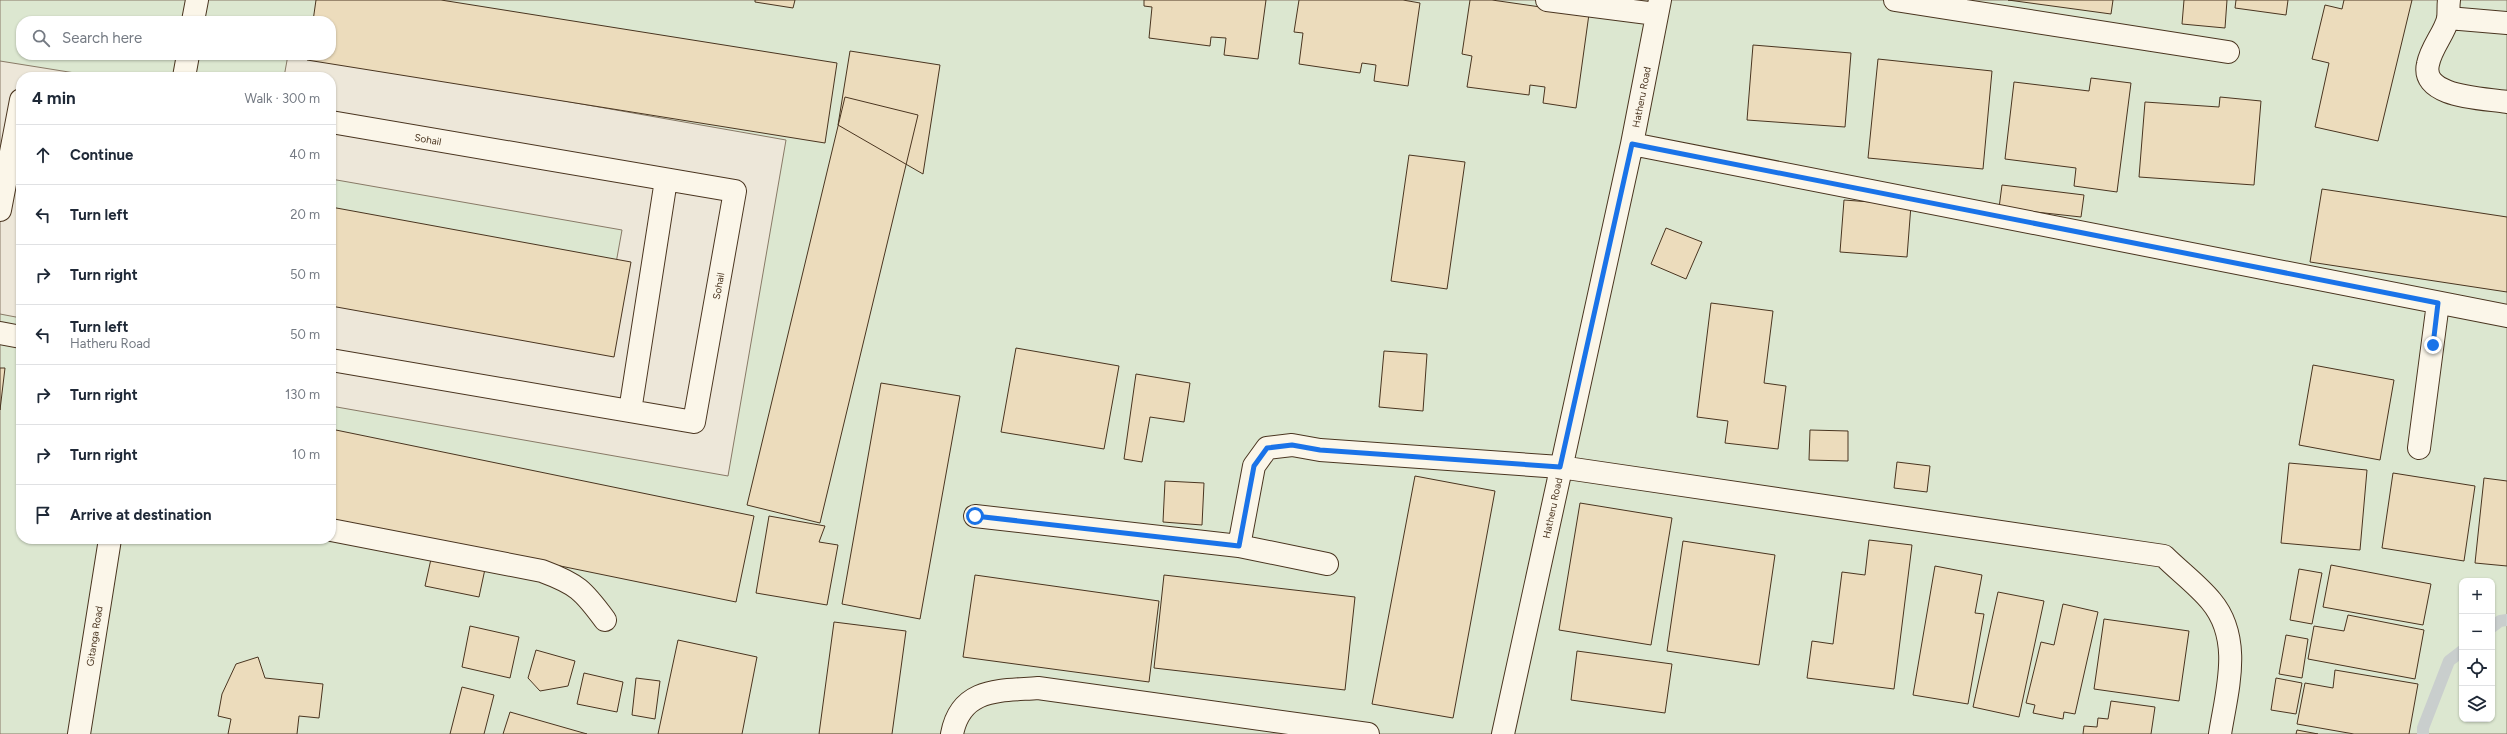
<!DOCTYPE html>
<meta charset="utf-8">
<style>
:root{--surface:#fff;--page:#f6f6f7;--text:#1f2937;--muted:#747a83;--line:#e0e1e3}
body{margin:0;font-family:Figtree,sans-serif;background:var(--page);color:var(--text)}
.controls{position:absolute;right:12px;bottom:12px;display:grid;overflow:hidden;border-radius:8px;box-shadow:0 1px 3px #0004}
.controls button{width:36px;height:36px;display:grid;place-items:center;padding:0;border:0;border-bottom:1px solid var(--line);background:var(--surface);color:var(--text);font:20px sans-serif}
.stop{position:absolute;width:12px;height:12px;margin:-9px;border:3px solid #1a73e8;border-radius:50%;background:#fff}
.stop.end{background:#1a73e8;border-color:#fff;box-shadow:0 1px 4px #0008}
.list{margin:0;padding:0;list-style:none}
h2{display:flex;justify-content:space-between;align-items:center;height:52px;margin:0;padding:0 16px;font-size:17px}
h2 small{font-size:13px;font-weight:400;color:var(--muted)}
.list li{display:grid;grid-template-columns:26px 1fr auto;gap:12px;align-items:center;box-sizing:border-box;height:60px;padding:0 16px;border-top:1px solid var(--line)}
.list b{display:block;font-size:15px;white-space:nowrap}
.list p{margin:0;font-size:13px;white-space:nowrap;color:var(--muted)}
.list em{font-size:13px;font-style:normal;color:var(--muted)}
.icon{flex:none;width:22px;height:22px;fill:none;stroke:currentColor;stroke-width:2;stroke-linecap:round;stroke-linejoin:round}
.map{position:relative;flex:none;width:2507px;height:734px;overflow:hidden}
.search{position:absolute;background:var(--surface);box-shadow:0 1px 3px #0004;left:16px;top:16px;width:320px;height:44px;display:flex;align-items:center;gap:10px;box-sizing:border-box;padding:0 14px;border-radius:16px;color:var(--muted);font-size:15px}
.panel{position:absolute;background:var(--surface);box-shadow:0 1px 3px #0004;left:16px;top:72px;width:320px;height:472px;border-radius:16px}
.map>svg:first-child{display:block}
.green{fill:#dce7d0;stroke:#887966;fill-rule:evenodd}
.parking{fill:#ede7d9;stroke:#887966}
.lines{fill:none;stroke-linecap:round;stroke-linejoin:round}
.stream{stroke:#c9cecd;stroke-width:12}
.building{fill:#ecdcbc;stroke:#4a3520}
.minor-casing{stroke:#4a3520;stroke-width:24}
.major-casing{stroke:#4a3520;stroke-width:24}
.minor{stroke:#fbf6e9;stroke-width:22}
.major{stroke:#fbf6e9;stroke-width:22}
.route{stroke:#1a73e8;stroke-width:5}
.labels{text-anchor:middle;stroke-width:3;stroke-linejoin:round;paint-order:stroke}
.street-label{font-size:10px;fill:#4a3520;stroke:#fbf6e9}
</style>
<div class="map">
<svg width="2507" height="734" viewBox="0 0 2507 734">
<rect width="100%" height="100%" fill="#fbf6e9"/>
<path class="green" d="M0 0H2507V734H0ZM21 21H331V55H21ZM21 77H331V539H21ZM2462 581H2492V719H2462Z"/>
<path class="parking" d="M288 55H304L786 140 728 476 331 406V287L603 335 622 230 331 179V77H284Z
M0 61 100 77H21V318L0 314Z"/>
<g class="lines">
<path class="stream" d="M2492 627 2500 621 2507 620
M2423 734V728L2449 661 2462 651"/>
</g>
<path class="building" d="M316 0H441L837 63 825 143 307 60 308 55H331V21H313Z
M755 0H795L793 8 755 2Z
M1144 0H1266L1258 59 1224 55 1226 38 1211 37 1210 46 1149 38 1152 7 1144 6Z
M1299 0H1403L1420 3 1408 86 1374 81 1376 65 1362 63 1360 73 1299 64 1303 33 1294 32Z
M1470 0H1492L1589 14 1576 108 1543 103 1545 87 1530 85 1529 95 1467 87 1472 56 1462 54Z
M2008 0H2113L2111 14Z
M2184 0H2227L2225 28 2182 24Z
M2236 0H2288L2286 15 2235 8Z
M2344 0H2412L2378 141 2315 127 2329 63 2312 59 2325 5 2342 9Z
M1753 45 1851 53 1845 127 1747 120Z
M850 51 940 65 923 174 838 125Z
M1878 59 1992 71 1983 169 1868 158Z
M2091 78 2131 83 2117 192 2074 186 2076 168 2005 159 2014 82 2089 91Z
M845 97 918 115 820 523 747 505Z
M2220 97 2261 101 2254 185 2139 177 2145 102 2219 107Z
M1409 155 1465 162 1447 289 1391 281Z
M2002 185 2084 195 2081 217 1999 208Z
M2322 189 2507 217V292L2310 262Z
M1844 200 1911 205 1907 257 1840 252Z
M331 207 631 262 614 357 331 306Z
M1666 228 1702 242 1686 279 1651 264Z
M1711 303 1773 311 1764 383 1786 386 1778 449 1725 443 1728 421 1697 417Z
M1016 348 1119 366 1104 449 1001 432Z
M1384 351 1427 354 1423 411 1379 407Z
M2313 365 2394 380 2380 460 2299 445Z
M0 368H5L0 410Z
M1136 374 1190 383 1184 422 1150 417 1142 462 1124 459Z
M881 383 960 396 920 619 842 604Z
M331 429 754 516 736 602 331 519Z
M1810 430 1848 431V461L1809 460Z
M1897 462 1930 466 1927 492 1894 488Z
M2289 463 2367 470 2360 550 2281 543Z
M2393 473 2475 486 2464 561 2382 548Z
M1415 476 1495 491 1453 718 1372 704Z
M2484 478 2507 481V566L2475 563Z
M1165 481 1204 483 1202 525 1163 522Z
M1580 503 1672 518 1651 645 1559 630Z
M769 516 825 526 819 542 838 545 827 605 756 593Z
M1869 540 1912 545 1894 689 1807 678 1812 641 1833 644 1842 572 1865 575Z
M1683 541 1775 555 1759 665 1667 651Z
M431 559 485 569 479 597 425 586Z
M2331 565 2431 584 2423 625 2323 607Z
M1935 566 1982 575 1975 613 1984 614 1968 704 1913 695Z
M2299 569 2322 573 2312 624 2290 620Z
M975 575 1159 601 1149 682 963 657Z
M1164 575 1355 597 1345 690 1154 668Z
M1998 592 2044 601 2019 717 1973 707Z
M2063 604 2098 612 2075 714 2064 712 2063 719 2033 713 2035 705 2026 703 2041 642 2054 645Z
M2348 615 2424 630 2415 679 2308 659 2314 626 2344 631Z
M2104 619 2189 631 2179 701 2094 689Z
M834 622 906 631 892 734H819Z
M470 626 519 637 510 678 462 667Z
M2286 635 2308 639 2302 678 2279 674Z
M678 640 757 657 742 734H658Z
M536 650 575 661 568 686 540 691 528 678Z
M1577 651 1672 664 1665 713 1571 700Z
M258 657 265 678 323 684 319 718 299 716 297 734H228L231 719 218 716 222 694 236 664Z
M2335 670 2418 684 2409 734H2354L2297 724 2305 683 2333 688Z
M584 673 623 682 617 712 577 704Z
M636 678 660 681 655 719 632 715Z
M2276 678 2302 683 2296 714 2271 710Z
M462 687 494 695 484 734H450Z
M2111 701 2155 707 2151 734H2083L2084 726 2097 727 2098 718 2108 719Z
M510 712 587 734H503Z
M2297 730 2318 734H2296Z"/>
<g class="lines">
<g class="minor-casing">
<path id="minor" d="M1547 0 1656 14
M1895 0 2228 52
M2449 0C2448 6 2449 13 2448 19 2444 34 2431 48 2428 64 2420 98 2485 98 2507 102
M2448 18 2507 23
M331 122 735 191 694 422 331 360
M1632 144 2507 316
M0 210 21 100
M0 333 21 337
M630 411 666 180
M2419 448 2438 303
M975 516 1239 546 1254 466 1267 448 1292 445 1320 450 1560 467 2164 556C2179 571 2198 585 2211 601 2243 639 2227 690 2220 734
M331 530 542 571C577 584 583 590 605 620
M1239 546 1327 564
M952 734C961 687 1000 691 1038 688L1368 734
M1503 734 1632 144 1660 0"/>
</g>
<g class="major-casing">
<path id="major" d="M193 21 197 0
M184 77 188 55
M79 734 110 539"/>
</g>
<use href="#minor" class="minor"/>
<use href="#major" class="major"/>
</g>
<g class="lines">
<path class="route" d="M975 516 1239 546 1254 466 1267 448 1292 445 1320 450 1560 467 1632 144 2438 303 2433 345"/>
</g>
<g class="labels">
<g class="street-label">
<text transform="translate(1641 97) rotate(-79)" y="4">Hatheru Road</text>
<text transform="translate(428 139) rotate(10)" y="4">Sohail</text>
<text transform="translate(718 286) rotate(-80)" y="4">Sohail</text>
<text transform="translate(1552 508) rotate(-78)" y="4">Hatheru Road</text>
<text transform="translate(94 636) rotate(-81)" y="4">Gitanga Road</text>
</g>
</g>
</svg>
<div class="controls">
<button>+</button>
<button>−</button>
<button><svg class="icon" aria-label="locate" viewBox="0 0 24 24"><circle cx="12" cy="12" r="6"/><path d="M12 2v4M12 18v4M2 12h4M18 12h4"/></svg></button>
<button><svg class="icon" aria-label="layers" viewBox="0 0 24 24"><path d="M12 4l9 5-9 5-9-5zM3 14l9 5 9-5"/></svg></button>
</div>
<div class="stop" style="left:975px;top:516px"></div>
<div class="stop end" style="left:2433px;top:345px"></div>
<div class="search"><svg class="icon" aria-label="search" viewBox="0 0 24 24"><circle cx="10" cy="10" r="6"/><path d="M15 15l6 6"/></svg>Search here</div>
<section class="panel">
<h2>4 min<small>Walk · 300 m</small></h2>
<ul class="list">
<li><svg class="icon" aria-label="ahead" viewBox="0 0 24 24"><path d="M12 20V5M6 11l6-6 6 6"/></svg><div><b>Continue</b></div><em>40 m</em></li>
<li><svg class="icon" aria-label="left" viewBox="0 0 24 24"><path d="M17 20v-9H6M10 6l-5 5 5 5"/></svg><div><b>Turn left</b></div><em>20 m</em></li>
<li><svg class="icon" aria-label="right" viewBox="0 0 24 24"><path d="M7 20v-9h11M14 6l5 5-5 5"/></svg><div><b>Turn right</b></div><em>50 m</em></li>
<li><svg class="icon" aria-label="left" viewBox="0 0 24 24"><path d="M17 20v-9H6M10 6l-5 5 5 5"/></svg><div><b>Turn left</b><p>Hatheru Road</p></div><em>50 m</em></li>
<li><svg class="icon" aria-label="right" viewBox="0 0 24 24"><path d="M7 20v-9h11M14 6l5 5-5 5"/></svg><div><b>Turn right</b></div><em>130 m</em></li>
<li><svg class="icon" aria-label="right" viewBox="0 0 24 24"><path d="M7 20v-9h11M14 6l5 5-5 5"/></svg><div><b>Turn right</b></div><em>10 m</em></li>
<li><svg class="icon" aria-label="arrive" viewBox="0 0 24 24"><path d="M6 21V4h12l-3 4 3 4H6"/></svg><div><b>Arrive at destination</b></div></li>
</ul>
</section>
</div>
